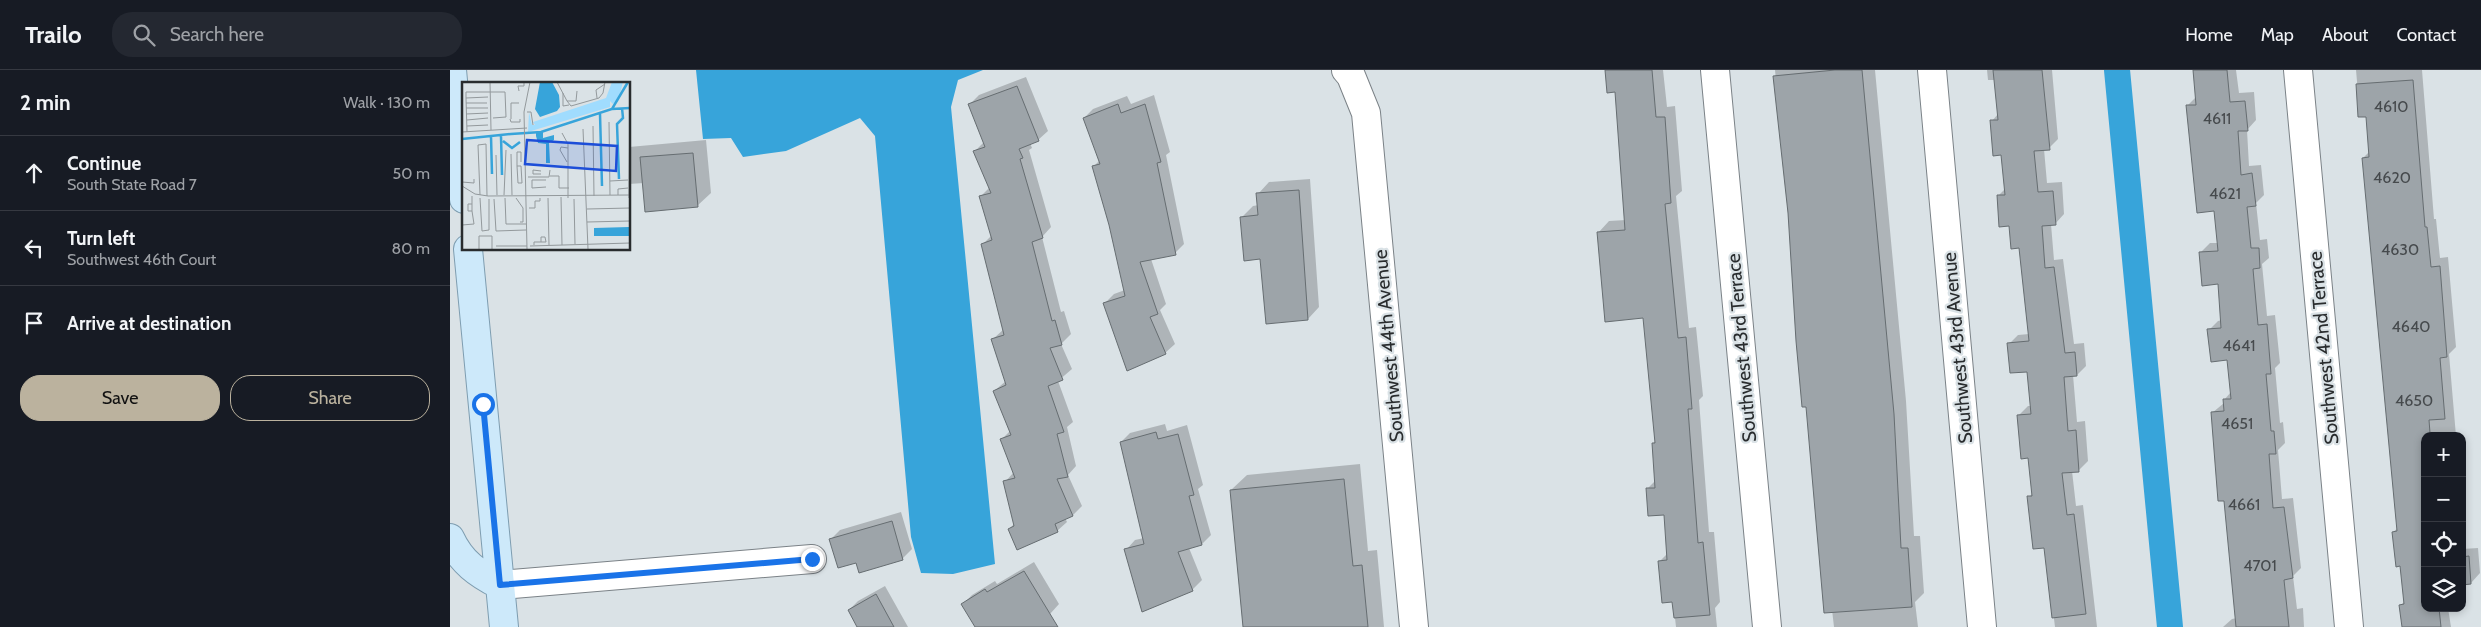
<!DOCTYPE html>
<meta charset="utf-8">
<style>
:root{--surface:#171b24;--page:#242831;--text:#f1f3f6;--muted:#9ea1a6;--line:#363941;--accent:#bbb29e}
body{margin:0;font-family:Cabin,sans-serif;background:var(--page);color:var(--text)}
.controls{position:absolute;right:15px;bottom:15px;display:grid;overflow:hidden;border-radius:10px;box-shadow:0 2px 8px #0003}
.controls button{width:45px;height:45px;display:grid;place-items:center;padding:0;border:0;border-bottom:1px solid var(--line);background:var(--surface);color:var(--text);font:25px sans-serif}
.stop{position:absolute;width:15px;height:15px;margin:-11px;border:4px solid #1a73e8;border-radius:50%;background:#fff}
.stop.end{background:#1a73e8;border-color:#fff;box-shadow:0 1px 5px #0008}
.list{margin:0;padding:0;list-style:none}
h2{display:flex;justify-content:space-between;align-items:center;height:65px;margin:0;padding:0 20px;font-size:21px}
h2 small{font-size:16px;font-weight:400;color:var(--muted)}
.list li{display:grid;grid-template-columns:32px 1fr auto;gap:15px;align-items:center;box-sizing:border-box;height:75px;padding:0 20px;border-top:1px solid var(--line)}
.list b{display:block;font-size:19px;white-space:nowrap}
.list p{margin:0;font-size:16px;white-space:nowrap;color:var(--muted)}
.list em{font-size:16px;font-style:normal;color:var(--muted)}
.actions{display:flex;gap:10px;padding:15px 20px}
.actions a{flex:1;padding:11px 0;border:1px solid var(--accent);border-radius:20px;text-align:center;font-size:18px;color:var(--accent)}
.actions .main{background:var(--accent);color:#111}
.icon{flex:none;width:28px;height:28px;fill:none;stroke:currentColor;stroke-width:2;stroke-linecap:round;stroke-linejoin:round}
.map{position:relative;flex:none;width:2031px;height:557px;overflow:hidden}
header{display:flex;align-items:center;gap:30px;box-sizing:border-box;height:70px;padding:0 25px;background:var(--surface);border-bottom:1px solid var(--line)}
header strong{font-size:24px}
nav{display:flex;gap:28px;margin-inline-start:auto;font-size:18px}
.search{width:350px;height:45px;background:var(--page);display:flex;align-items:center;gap:12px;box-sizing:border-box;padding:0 18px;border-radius:20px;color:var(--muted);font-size:19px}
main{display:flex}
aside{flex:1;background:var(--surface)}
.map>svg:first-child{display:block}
.water{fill:#37a4da}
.shadow{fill:#0003}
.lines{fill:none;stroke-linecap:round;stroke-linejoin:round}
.canal{stroke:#37a4da;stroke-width:26}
.building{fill:#9da4a9;stroke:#666d71}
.street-casing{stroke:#7b8287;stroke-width:30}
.primary-casing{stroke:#7e9db0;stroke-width:30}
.street{stroke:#fff;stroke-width:28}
.primary{stroke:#cde9fa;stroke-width:28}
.route{stroke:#1a73e8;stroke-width:6}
.labels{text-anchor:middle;stroke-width:4.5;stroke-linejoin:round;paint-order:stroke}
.number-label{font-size:16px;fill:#464a4d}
.street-label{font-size:19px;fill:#292c2e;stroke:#dae2e6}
.inset-river{fill:none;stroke:#37a4da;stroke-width:2.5}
.inset-road{fill:none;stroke:#93999c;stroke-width:1}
.view{fill:#1d4ed8;fill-opacity:0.15;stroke:#1d4ed8;stroke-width:2.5}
.inset-edge{fill:none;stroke:#292c2e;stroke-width:2.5}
</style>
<header>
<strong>Trailo</strong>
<div class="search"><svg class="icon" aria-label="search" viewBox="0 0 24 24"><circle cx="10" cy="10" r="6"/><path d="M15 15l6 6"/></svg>Search here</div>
<nav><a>Home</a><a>Map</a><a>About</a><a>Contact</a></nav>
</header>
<main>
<aside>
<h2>2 min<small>Walk · 130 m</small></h2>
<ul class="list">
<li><svg class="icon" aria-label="ahead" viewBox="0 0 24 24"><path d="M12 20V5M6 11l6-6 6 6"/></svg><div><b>Continue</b><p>South State Road 7</p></div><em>50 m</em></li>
<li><svg class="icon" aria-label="left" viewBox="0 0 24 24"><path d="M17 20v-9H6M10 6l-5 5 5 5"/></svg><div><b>Turn left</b><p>Southwest 46th Court</p></div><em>80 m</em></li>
<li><svg class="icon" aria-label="arrive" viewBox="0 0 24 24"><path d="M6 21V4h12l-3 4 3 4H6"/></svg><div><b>Arrive at destination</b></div></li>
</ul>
<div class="actions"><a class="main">Save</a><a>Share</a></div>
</aside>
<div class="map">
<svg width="2031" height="557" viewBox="0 0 2031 557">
<rect width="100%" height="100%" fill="#dae2e6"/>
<path class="water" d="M246 0H533L508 10 501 37 545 494 503 504 471 503 461 467 425 66 410 48 336 81 293 87 281 68 253 69Z"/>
<path class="shadow" d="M1156 0H1213L1217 37 1225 36 1232 121 1226 126 1239 258 1246 257 1253 326 1249 330 1259 462H1264L1270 532 1265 538 1267 557H1226L1223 530 1210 491 1218 483 1215 443 1197 419 1206 410 1203 373 1206 371 1195 247 1148 163 1159 151 1176 150 1166 21Z
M1325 0H1425L1456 331 1464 466H1470L1474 523 1465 532 1468 557H1384L1344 209Z
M1537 0H1602L1608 69 1599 78 1594 79 1597 113 1612 112 1614 144 1605 154H1601L1604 190 1613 189 1624 274 1634 273 1636 296 1627 305H1623L1627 352 1635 351 1638 391 1629 400 1622 401 1626 436 1633 435 1647 557H1605L1595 477 1579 427 1583 423 1579 387 1569 345 1578 336H1582L1578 300 1559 274 1568 265 1579 264 1570 177 1548 126 1556 118 1552 83 1542 51 1548 44 1545 10H1538Z
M1744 0H1786L1789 23 1804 22 1806 50 1797 60 1799 96 1811 95 1814 125 1806 133 1810 170 1817 169 1819 188 1812 194 1817 246 1825 245 1830 293 1825 298 1830 353 1833 352 1835 373 1828 380 1832 429 1843 428 1851 498 1843 506 1847 539 1853 538 1854 557H1773L1782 549 1787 548 1775 430 1762 343 1774 333V330L1781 322 1778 289 1759 260 1768 251 1772 250 1769 213 1750 183 1760 173H1769L1765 140 1737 36 1746 27Z
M1906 0H1972L1984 149H1986L1990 188 1998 187 2006 277 1999 284 2006 366H1975V538H1998L2001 557H1953L1951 535 1955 531 1952 495 1943 462 1948 458 1913 88 1920 81 1917 45 1910 46Z
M576 7 598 61 588 70 580 73 582 78 579 80 601 157 592 167 611 242 614 241 621 264 611 274 622 299 608 311 623 352 617 357 626 396 618 405 632 436 623 445 615 448 617 452 607 461 559 459 565 453 555 412 564 402 552 369 561 360 544 321 556 311 543 269 554 259 533 174 542 165 531 126 540 117 525 81 534 72 520 34 529 25Z
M704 25 720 82 716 85 734 174 725 183 701 189 716 234 710 240 725 274 715 283 655 233 664 224 675 220 661 155 644 96 650 90 634 48 643 39 677 26 681 34Z
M256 70 261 123 247 136 194 113 179 114V77Z
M860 109 869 237 858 249 811 188 791 148 803 136 809 135 808 124 819 112Z
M715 354 717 361 737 355 753 415 748 419 761 465 752 474 739 478 752 510 742 520 676 480 685 470 694 468 671 372 680 363Z
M910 394 918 481 927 480 934 557H794L781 420 797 405Z
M2012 405 2014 426 2012 428Z
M451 442 462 479 453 488 406 491 381 469 390 460Z
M2028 478 2030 503 2021 513 2012 514V479Z
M584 492 609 534 600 544 577 557H526L513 534 522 525 545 511 547 514Z
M435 516 458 557H408L399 540 408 531Z"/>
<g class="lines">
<path class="canal" d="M1667 0 1720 557"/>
</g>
<path class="building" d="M1155 0H1202L1206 47H1215L1221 133 1215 134 1228 268 1236 267 1242 339H1238L1248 473 1253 472 1260 545 1224 548 1222 532 1212 533 1208 491 1217 490 1214 445 1198 446 1196 418H1205L1202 373H1205L1193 248 1155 252 1147 162 1175 160 1165 22 1157 23Z
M1385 0H1412L1444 344 1451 478H1458L1462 537 1374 543 1356 337H1352L1346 271 1338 143 1323 6Z
M1543 0H1592L1600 80 1584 81 1588 122 1603 121 1606 155 1592 156 1595 198 1604 197 1615 283 1625 282 1627 306 1614 307 1618 361 1626 360 1629 402 1612 403 1617 445 1624 444 1636 544 1602 548 1594 478 1583 479 1577 426H1582L1578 388 1571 389 1567 345 1581 344 1577 302 1560 303 1557 273 1579 271 1569 178 1561 179 1559 156 1549 157 1547 125H1555L1551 85 1543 86 1540 50H1548Z
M1743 0H1777L1780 32 1795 31 1798 61H1788L1791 105 1802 103 1806 136 1797 137 1801 178H1809L1810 198 1803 199 1808 255 1817 254 1821 304H1816L1821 361H1824L1826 384H1819L1823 438 1834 437 1843 508 1834 510 1839 557H1786L1774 431H1768L1761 342 1774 341 1773 329H1781L1777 290 1761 292 1757 259 1771 258 1768 214 1752 216 1749 182 1768 181 1764 141 1747 143 1736 35H1746Z
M1963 10 1975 157H1977L1981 197 1990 196 1997 287 1990 288 1995 349 1979 350 1980 363 1975 364V538H1989L1991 557H1952L1949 535 1954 534 1950 496 1946 497 1942 462 1947 461 1912 88 1919 87 1916 47H1908L1906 14Z
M567 16 589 71 569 79 573 88 570 89 593 168 582 172 602 251 605 250 612 275 600 278 613 310 598 316 614 362 607 364 618 407 607 409 623 446 605 454 608 462 567 480 558 459 564 456 553 411 565 408 550 369 561 365 543 321 556 315 541 269 554 265 531 174 542 170 529 126 541 123 523 81 535 77 518 34Z
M668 34 671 43 695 34 711 92 707 93 726 185 690 192 708 244 700 247 716 284 677 301 653 233 675 226 659 155 642 96 650 94 633 48Z
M243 83 248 137 195 142 190 87Z
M849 120 858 250 816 254 810 189 794 191 790 147 808 145 806 123Z
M706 362 708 369 728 364 744 425 739 426 752 475 728 482 743 521 692 542 674 479 694 474 670 372Z
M894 409 903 496 912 495 918 557H793L780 420Z
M442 451 453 490 409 503 406 493 388 498 379 469Z
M2019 486 2021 514 2012 515V487Z
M574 501 608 557H525L511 534 535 519 537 522Z
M426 524 444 557H407L398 540Z"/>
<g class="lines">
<g class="street-casing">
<path id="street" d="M896 0 901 6 916 43 964 557
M1265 0 1317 557
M1482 0 1532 557
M1848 0 1899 557
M50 515 362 489"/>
</g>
<g class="primary-casing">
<path id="primary" d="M2 0 14 129
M18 179 54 557
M0 468C11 492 28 504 50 515"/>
</g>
<use href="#street" class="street"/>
<use href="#primary" class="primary"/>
</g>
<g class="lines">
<path class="route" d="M33 334 50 515 362 489"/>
</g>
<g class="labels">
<g class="number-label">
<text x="1941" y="42">4610</text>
<text x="1767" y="54">4611</text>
<text x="1942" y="113">4620</text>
<text x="1775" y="129">4621</text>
<text x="1950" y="185">4630</text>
<text x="1961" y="262">4640</text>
<text x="1789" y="281">4641</text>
<text x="1964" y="336">4650</text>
<text x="1787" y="359">4651</text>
<text x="1794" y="440">4661</text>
<text x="1810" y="501">4701</text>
</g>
<g class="street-label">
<text transform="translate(938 276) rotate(-95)" y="7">Southwest 44th Avenue</text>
<text transform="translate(1291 278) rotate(-95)" y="7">Southwest 43rd Terrace</text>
<text transform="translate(1507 278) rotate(-95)" y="7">Southwest 43rd Avenue</text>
<text transform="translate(1873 278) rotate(-95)" y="7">Southwest 42nd Terrace</text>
</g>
</g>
<g transform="translate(12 12)">
<rect width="168" height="168" fill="#dae2e6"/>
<path d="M150 0H161L156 19 151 22 148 19V25L66 50 67 30 70 43H73L71 40 144 16Z" fill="#a0dcfe"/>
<path d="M78 0H90L97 13 98 25 95 29 78 35 73 27ZM81 50V56L92 53V58L87 61 88 81H84V62L76 61 74 54V51ZM167 145V154H132V146Z" fill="#37a4da"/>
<path class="inset-river" d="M150 27 168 26M138 32 140 104M49 52 79 50 150 27 166 0M29 54 30 92M39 54 40 93M0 57 49 52M41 59 50 66 58 60M157 97 155 42 161 36 160 26"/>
<path class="inset-road" d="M28 0 29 48M95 0 105 19M57 9 56 4H62V0M115 9 114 19H105L109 24 137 16 141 11 143 0M101 11V24L107 23M26 15 4 16V10H43L44 35 31 36M4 16 5 50M135 16 134 8 143 2M4 21H25M4 26H26M65 30H69L71 43M4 32 26 31M48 37 49 40H58V37M49 37V21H57M5 38 26 36M147 40 148 113M5 44 26 43M131 44 132 114M121 47 126 167M0 50 65 46M100 51 106 62V116M49 72 50 113M34 73 35 113M105 80 98 68 99 65 106 66M55 84H59L60 101H56ZM55 84V70H59V80M79 89 71 88V92H79M88 94H97V106H107M66 95H87L88 88M84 98H70V106L84 105M148 99 166 98M0 100 12 101V97M0 104 13 112 26 114 168 113M18 113 16 63 24 62 25 114M42 113 44 68M156 113V107L166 106M99 115 100 163M18 116 20 149 27 148V117M43 116 44 142H64M54 116 61 126V140H58M86 116 87 163M167 116 168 15M32 117 34 149 64 148M112 117 113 162M10 122H6V129H10V114M67 126H73V119H78V116M125 127 168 126M125 140 168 139M0 143 12 142 10 129M72 163V160H84L83 155H79V160M34 164H65M68 164 168 161M17 167V154H30V167M65 167 62 30 68 0"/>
<path class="view" d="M65 58 155 64 154 89 63 82Z"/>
<rect width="168" height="168" class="inset-edge"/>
</g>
</svg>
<div class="controls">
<button>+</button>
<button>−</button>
<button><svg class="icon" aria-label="locate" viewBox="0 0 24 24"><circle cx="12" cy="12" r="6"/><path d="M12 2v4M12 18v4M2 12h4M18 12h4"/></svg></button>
<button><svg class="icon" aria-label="layers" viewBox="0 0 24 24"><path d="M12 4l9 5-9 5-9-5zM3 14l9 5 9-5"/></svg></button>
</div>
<div class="stop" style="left:33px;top:334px"></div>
<div class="stop end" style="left:362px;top:489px"></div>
</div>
</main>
